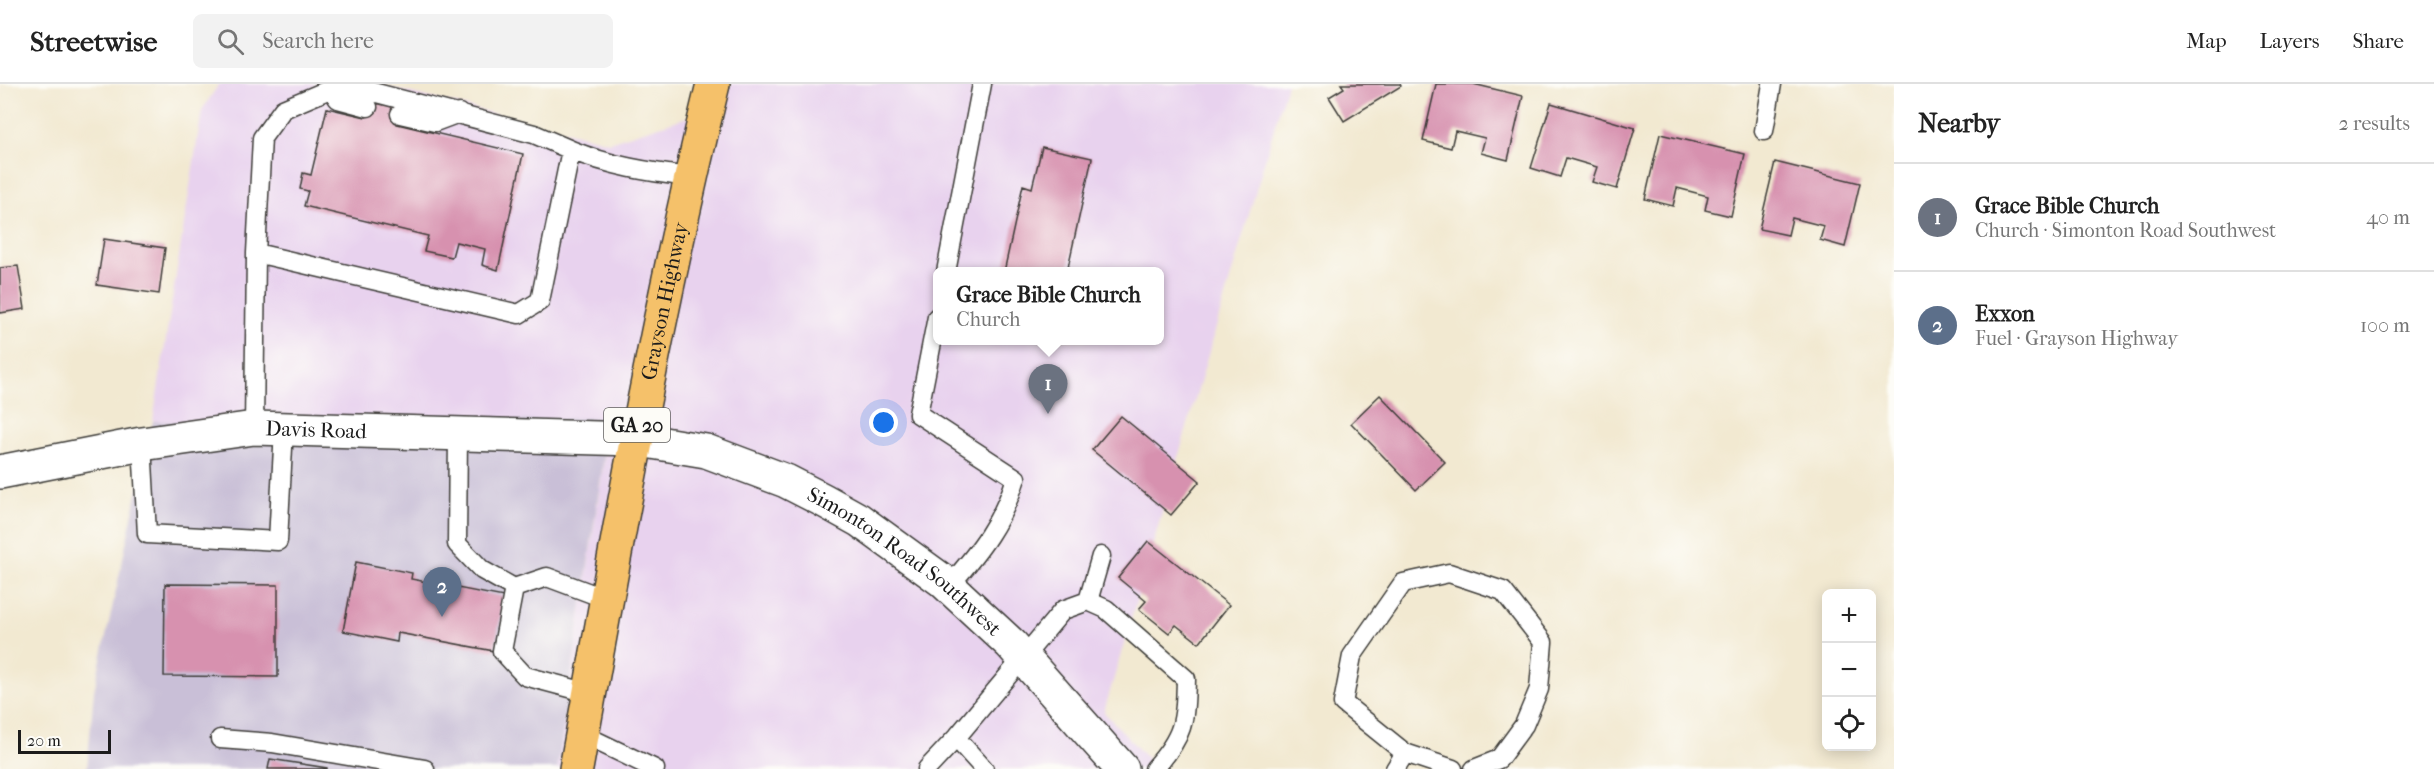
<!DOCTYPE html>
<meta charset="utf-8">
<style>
:root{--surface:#fff;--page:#f2f2f2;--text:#222;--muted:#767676;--line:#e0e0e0;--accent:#111827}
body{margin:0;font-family:"IM FELL French Canon",serif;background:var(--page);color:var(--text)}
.controls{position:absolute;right:18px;bottom:18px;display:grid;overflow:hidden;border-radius:9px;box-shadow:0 3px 15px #0003}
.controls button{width:54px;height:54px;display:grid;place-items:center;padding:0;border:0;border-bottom:2px solid var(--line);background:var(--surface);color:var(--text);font:30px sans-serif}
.scale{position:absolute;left:18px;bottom:15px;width:93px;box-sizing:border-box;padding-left:6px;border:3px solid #1c1c1c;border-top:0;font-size:16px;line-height:21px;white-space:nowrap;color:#1c1c1c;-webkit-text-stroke:4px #fdfcf7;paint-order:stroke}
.you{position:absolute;left:884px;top:339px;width:21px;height:21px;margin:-15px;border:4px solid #fff;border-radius:50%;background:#1a73e8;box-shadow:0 0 0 9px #1a73e833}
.badge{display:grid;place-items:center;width:39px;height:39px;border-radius:50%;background:var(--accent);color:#fff;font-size:20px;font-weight:700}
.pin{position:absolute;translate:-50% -50px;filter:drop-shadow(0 2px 3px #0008)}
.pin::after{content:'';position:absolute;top:32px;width:21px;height:18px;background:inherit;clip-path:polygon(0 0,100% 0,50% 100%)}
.popup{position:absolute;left:933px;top:183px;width:231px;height:78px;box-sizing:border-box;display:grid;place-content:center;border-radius:9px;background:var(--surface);filter:drop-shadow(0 2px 4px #0005);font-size:20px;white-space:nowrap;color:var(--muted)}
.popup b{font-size:22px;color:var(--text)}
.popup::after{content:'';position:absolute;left:50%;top:100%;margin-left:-12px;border:12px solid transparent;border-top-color:var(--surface)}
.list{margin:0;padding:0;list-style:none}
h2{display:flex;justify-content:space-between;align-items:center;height:78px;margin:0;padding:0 24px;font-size:26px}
h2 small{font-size:20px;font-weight:400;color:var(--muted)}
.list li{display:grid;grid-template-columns:39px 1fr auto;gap:18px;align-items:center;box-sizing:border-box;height:108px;padding:0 24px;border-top:2px solid var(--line)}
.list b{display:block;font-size:22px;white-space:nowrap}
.list p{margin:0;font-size:20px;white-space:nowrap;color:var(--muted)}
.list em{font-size:20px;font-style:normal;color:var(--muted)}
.icon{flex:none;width:33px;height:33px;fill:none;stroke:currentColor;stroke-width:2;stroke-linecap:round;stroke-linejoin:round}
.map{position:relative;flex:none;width:1894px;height:685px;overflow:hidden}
header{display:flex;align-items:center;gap:36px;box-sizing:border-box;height:84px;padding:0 30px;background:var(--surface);border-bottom:2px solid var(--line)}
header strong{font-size:28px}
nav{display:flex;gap:33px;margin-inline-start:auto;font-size:21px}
.search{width:420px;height:54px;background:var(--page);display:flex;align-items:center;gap:15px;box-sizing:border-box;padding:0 21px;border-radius:9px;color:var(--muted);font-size:22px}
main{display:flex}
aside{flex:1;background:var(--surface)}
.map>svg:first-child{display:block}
.built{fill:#e8d2ee;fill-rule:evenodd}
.industrial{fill:#c9bfd7}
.building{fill:#d791af}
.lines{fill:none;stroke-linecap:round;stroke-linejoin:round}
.service-casing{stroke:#3c3b37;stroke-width:21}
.tertiary-casing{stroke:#3c3b37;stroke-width:36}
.primary-casing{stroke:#3c3b37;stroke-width:36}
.service{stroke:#fff;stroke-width:18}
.tertiary{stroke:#fff;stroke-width:33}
.primary{stroke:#f5c16b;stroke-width:33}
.labels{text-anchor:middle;stroke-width:4.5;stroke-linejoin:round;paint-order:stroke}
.shield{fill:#fdfcf7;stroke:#605f5e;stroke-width:1.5}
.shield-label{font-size:20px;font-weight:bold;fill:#1c1c1c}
.street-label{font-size:21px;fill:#1c1c1c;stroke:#fdfcf7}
</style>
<header>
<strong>Streetwise</strong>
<div class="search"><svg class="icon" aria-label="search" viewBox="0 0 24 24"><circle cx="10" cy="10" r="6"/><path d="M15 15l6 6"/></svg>Search here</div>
<nav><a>Map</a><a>Layers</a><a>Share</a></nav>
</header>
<main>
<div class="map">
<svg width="1894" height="685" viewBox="0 0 1894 685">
<rect width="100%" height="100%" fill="#fdfcf7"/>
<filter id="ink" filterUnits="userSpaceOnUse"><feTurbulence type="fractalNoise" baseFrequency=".0167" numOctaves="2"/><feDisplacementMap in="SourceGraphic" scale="12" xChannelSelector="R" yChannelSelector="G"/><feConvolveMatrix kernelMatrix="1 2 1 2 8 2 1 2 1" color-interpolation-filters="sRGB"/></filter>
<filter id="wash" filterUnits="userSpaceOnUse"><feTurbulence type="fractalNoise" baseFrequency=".008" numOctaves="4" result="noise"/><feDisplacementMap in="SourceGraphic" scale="24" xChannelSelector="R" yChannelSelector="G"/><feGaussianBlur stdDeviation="1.35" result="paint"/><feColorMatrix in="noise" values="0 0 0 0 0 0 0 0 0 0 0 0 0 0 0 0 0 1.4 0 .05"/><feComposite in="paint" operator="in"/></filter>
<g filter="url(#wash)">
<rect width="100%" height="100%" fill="#f2e9d1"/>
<path class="built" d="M219 0H375L609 58 694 31 704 0H1287L1104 628 1157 685H557L607 357 153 337 202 26ZM937 188H1159V256H937Z"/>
<path class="industrial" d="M610 333 557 685H87L94 607 153 337 336 344Z"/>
<g id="blocks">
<path class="building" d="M1341 0H1400L1401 2 1344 37 1329 13 1344 4Z
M1436 0H1473L1523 12 1508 76 1481 69 1485 54 1455 47 1451 64 1423 57Z
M370 13 402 21 397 40 523 70 498 186 482 181 485 165 456 158 452 173 424 167 428 152 304 122 308 107 300 105 303 89 311 91 327 24 366 33Z
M1551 19 1635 44 1617 105 1592 98 1597 83 1566 74 1560 93 1531 84Z
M1660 50 1745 70 1731 132 1705 126 1708 112 1677 104 1673 122 1645 115Z
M1042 63 1092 74 1067 188H1004L1023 101 1032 104Z
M1775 78 1860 99 1845 163 1820 156 1824 142 1792 134 1788 151 1759 145Z
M104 155 165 164 159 210 97 201Z
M18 182 25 225 0 229V184Z
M1380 311 1445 378 1416 406 1351 339Z
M1121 332 1200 397 1171 431 1092 366Z
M1148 457 1229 521 1199 559 1176 541 1169 549 1139 525 1146 517 1118 494Z
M356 478 412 489 411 495 504 513 494 567 398 549 397 558 343 547Z
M165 500 278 501V593L164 592Z
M270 675 327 684V685H268Z"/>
</g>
</g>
<g filter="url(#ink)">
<use href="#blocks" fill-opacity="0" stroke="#3c3b37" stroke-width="1.5"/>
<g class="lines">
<g class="service-casing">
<path id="service" d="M332 6 338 15 368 23
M400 30 435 38 459 29
M1764 47 1772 0
M256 169 262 54 283 25 342 0 534 50 571 66
M946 188 982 0
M937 233 918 330 1016 394C1003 437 979 468 949 502
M254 344 256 169 519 230 540 217 571 66C610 82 649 88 690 93
M458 350 457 460 482 486 514 504 502 567 525 592 589 609
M142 360 147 450 278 457 284 345
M514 504 547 493 606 515
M1088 517 1101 472
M582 650 655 685
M220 655 272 659 425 685
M927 685 956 654
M984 685 956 654 1063 526 1088 517 1106 525 1186 595C1185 638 1184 652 1154 685
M1395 685 1405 669
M1453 685 1405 669 1343 619 1352 572 1403 499 1449 489 1503 507 1543 558 1539 605 1524 641 1499 675 1474 685"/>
</g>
<g class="tertiary-casing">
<g id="tertiary">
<path id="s1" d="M0 388 142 360 254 344 634 355 706 367 786 397 823 416 859 436 943 497 1011 560 1122 685"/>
</g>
</g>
<g class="primary-casing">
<g id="primary">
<path id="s2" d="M576 685C617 456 658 226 713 0"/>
</g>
</g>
<use href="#service" class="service"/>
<use href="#tertiary" class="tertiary"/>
<use href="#primary" class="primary"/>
</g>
</g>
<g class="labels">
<rect class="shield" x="604" y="324" width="66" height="34" rx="4.5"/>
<g class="shield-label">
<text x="637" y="348">GA 20</text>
</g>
<g class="street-label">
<text dy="7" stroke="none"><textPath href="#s2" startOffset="476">Grayson Highway</textPath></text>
<text dy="7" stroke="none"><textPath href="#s1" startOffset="320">Davis Road</textPath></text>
<text dy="7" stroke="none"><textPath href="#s1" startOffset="940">Simonton Road Southwest</textPath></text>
</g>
</g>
</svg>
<div class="controls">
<button>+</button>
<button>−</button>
<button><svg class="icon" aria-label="locate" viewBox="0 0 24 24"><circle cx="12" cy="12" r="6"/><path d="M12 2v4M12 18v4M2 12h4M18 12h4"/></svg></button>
</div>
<div class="scale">20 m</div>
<div class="you"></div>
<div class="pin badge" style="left:1048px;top:330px;background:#6b7280">1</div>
<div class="popup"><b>Grace Bible Church</b>Church</div>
<div class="pin badge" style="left:442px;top:533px;background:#5c6f8a">2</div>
</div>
<aside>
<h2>Nearby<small>2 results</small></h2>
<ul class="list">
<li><span class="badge" style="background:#6b7280">1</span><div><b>Grace Bible Church</b><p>Church · Simonton Road Southwest</p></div><em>40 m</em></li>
<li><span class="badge" style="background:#5c6f8a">2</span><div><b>Exxon</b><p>Fuel · Grayson Highway</p></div><em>100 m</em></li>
</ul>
</aside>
</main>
